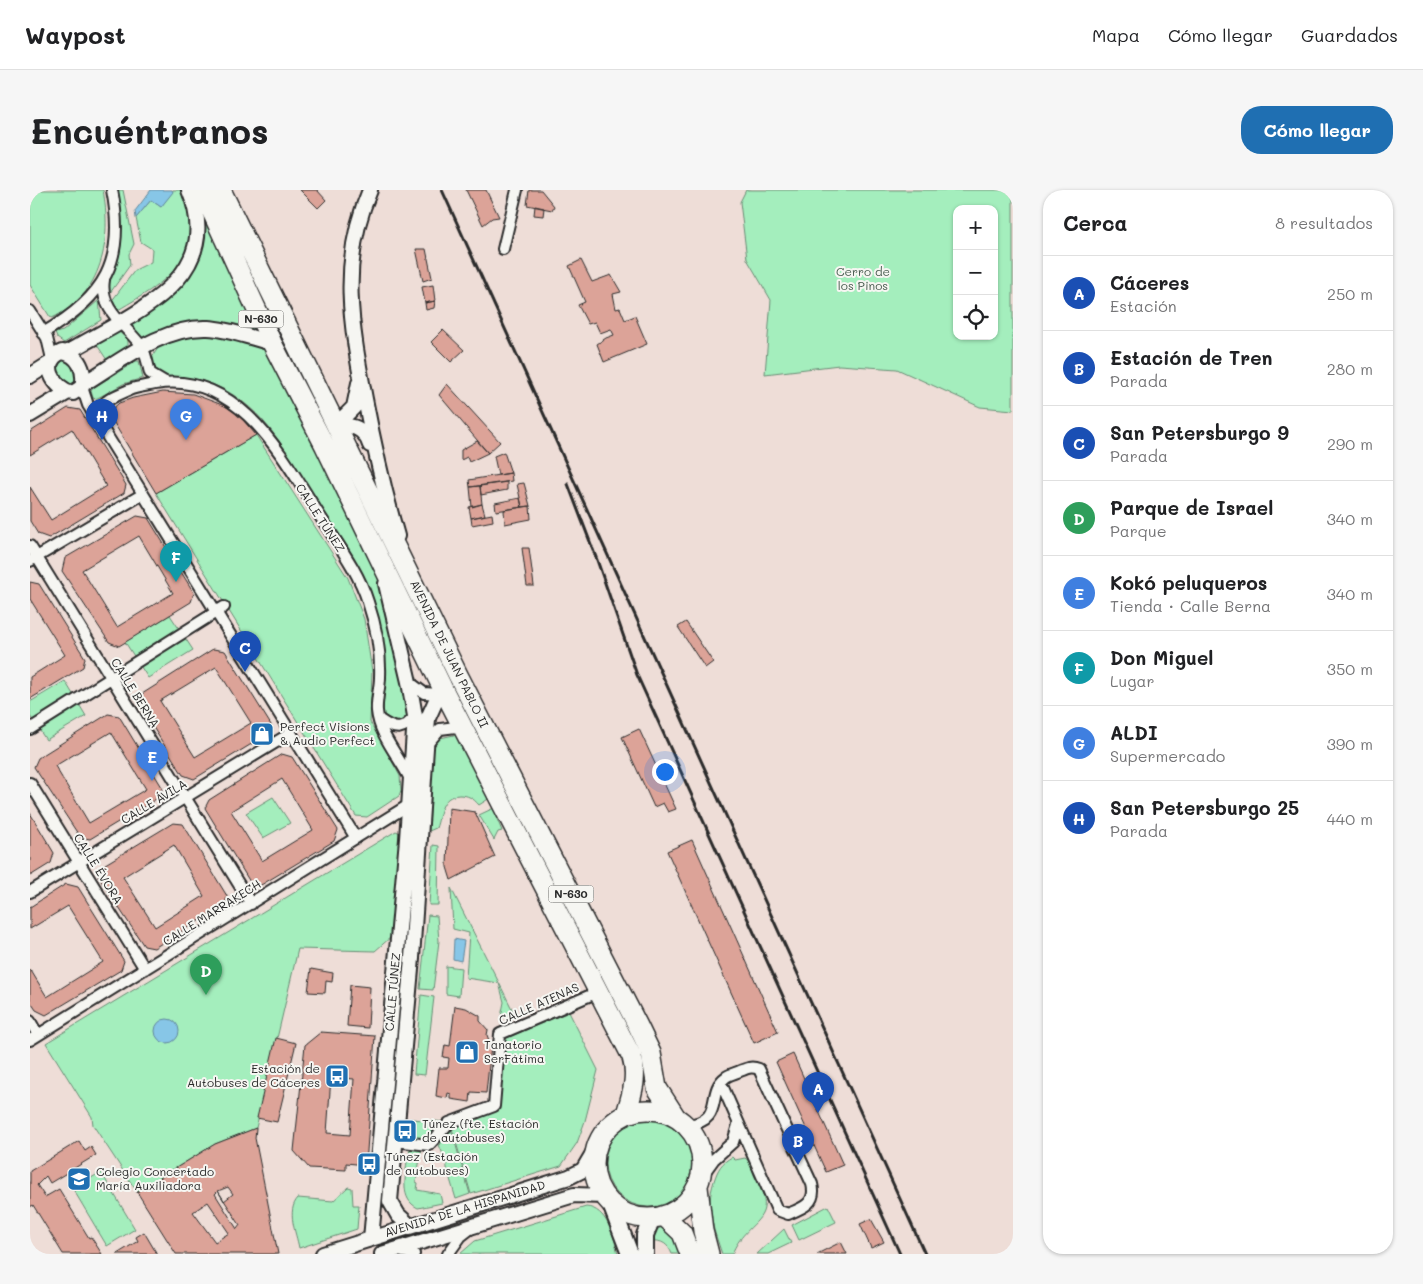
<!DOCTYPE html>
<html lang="es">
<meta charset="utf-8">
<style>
:root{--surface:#fff;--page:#f6f6f6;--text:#202124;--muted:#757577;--line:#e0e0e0;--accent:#1f6fb2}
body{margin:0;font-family:Mali,sans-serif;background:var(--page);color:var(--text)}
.controls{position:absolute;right:15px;top:15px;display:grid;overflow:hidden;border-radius:10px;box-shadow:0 1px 4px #0004}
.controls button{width:45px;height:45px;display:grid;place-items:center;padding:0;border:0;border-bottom:1px solid var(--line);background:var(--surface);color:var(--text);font:25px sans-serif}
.you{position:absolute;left:634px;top:581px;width:18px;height:18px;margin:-12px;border:4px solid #fff;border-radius:50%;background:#1a73e8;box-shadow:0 0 0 8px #1a73e833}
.badge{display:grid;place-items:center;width:32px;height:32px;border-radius:50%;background:var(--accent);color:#fff;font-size:16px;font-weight:700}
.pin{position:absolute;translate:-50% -41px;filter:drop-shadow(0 1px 2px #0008)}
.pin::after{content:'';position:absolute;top:26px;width:18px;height:15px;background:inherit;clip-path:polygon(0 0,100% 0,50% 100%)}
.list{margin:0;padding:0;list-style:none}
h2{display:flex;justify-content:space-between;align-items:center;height:65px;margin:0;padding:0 20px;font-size:21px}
h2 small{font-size:16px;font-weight:400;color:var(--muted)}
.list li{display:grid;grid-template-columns:32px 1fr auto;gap:15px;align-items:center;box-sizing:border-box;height:75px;padding:0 20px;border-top:1px solid var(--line)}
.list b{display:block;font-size:19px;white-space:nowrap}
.list p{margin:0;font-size:16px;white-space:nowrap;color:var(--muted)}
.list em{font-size:16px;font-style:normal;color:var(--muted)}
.icon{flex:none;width:28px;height:28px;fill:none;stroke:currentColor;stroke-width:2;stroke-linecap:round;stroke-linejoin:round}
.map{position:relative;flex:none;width:983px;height:1064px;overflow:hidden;border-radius:20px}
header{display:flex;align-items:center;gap:30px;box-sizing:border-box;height:70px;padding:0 25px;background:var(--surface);border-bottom:1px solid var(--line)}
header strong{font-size:24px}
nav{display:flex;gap:28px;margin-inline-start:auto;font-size:18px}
.intro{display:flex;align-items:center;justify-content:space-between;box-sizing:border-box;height:120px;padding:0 30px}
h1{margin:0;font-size:35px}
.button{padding:12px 22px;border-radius:20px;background:var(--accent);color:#fff;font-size:18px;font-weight:700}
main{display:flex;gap:30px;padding:0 30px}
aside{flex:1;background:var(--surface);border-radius:20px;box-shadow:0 1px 4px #0004}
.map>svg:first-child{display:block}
.green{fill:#a4eebd;stroke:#688c74;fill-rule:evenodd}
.water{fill:#87c6e7;stroke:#62889c}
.building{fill:#dca398;stroke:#2b2b2b;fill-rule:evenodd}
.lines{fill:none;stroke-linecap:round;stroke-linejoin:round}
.street-casing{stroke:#2b2b2b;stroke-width:14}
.secondary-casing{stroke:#2b2b2b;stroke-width:18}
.primary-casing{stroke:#2b2b2b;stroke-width:20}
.highway-casing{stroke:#2b2b2b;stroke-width:22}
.street{stroke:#f6f6f2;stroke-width:10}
.secondary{stroke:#f6f6f2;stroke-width:14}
.primary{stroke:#f6f6f2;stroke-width:16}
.highway{stroke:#f6f6f2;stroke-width:19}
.rail{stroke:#2b2b2b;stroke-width:3}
.labels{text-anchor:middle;stroke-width:4;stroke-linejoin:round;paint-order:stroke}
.shield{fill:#f6f6f2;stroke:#686867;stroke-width:1}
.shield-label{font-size:11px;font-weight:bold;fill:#2b2b2b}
.park-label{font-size:12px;fill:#495c50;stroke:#f6f6f2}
.street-label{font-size:12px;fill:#2b2b2b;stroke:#f6f6f2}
.poi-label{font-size:12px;fill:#2b2b2b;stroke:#f6f6f2;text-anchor:start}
</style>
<header>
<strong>Waypost</strong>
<nav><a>Mapa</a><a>Cómo llegar</a><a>Guardados</a></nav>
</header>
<div class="intro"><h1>Encuéntranos</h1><a class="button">Cómo llegar</a></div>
<main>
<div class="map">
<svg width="983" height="1064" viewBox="0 0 983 1064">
<rect width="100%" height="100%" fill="#eeddd7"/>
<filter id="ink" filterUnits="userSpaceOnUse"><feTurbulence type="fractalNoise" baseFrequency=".02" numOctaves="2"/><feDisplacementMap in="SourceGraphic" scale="10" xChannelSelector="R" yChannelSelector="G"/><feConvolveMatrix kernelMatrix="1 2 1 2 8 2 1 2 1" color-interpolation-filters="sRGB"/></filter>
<g filter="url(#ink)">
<path class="green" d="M0 0H73C82 49 73 105 22 128L20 127 0 95Z
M88 0H93L104 54 99 64 100 75 80 103C76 89 85 80 88 66 94 44 92 22 88 0Z
M143 0H154C178 67 139 90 88 120L81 112 105 80 121 72 122 59 111 52 106 28 121 10 131 17Z
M716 0H983V220L950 217 867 179 809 175 735 184 741 110 717 69 710 12ZM927 19H964V146H927Z
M175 30 229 143C183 131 155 122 112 150L97 134 150 96 157 87 171 31Z
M69 110 71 130 34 153 27 148 25 143 33 141Z
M86 139 98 150V156L77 170 65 152Z
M168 144C191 146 220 148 239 162L345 379 359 424 379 527 376 531 366 534 358 531 353 523C355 490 356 460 348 429 340 396 319 367 302 338 279 299 249 239 213 212 202 203 187 195 173 191 157 187 135 190 123 178L122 167 130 155Z
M30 169C43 171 45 178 49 190L45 196H40L28 187 25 173Z
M106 171H109L113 188 93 194 66 209 63 208 61 201 63 198Z
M226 245 318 388 334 429 342 481 340 532 370 586 371 600 369 606 337 627 326 626 126 303Z
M140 425 163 460 118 488 95 452Z
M35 491 56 526 16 550 0 526V512Z
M424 545 432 547 463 606 449 615C443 608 438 605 429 605 410 606 411 625 406 638L399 641 404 553 410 548Z
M243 607 260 633 233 648 216 623Z
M468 616 467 629 472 641 468 642 464 650 449 625Z
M366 641 370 643 361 747 345 761 268 759 226 938 185 954 107 1002 63 935 62 927 16 853Z
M403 655 409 656 408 715H399Z
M421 698C442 740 464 782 485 825L471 827 474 812 469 793 436 788 439 743 423 739Z
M398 725 407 726 409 751 403 800 390 799Z
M416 776 431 778 429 806 416 804Z
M391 805 404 807 395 885 384 884Z
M539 822 568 880 555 931 547 953 531 976 441 1004 421 935 467 917 474 849Z
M382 929 415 932 404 945H396L392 951H379Z
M575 973a44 44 0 1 1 88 0a44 44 0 1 1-88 0Z
M420 935 440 1004 426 1009 420 989 421 988 418 984 416 971 409 955 411 954 410 950Z
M379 955 392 957 386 992 388 993 387 1000 410 1004 412 1013 388 1018C369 1009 376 987 377 970L380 969Z
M702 967 705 970 715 968C723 973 721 979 725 987 751 1033 716 1028 702 1064H692C683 1037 675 1019 684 991 688 979 691 973 702 967Z
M71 982 105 1039 77 1056 43 999Z
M318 997 322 998 323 1015H329L327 1039 269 1058C266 1042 256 1021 268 1008L303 1011Z
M798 1016 806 1032 769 1050 762 1035Z
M556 1017C577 1018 584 1047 588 1064H430L445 1051Z
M632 1037H637L642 1041 653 1064H642C638 1054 632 1050 621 1051L626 1040Z
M754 1039 761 1053 738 1064H727Z"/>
<path class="water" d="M121 0H142L143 2 131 17 121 10 106 28 105 21Z
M424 749 434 751 431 771 423 769Z
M125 841a12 12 0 1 1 24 0a12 12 0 1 1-24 0Z"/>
<path class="building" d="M270 0H287L296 10 288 18Z
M436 0H456L469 27 462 28 453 35Z
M499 0H511L524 16 522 20 497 15Z
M505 16 514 18 513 26 504 25Z
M386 59H396L402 88 393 91Z
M551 70 562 92 581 85 591 102 583 104 586 119 590 118 595 130 605 126 617 154 574 172 567 154 576 148 584 145 581 139 570 143 565 132 558 134 548 115 555 112 539 76Z
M403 95 405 111 395 113 392 97Z
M405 111 404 118 396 120 395 113Z
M413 140 434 160 421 172 401 152Z
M417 194 470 252 458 263 409 205Z
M133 202 163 204 195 216 208 224 226 245 126 303 78 223 89 213 103 208Z
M38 218 50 220 96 295 94 303 19 348 8 344 0 331V297L21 330 76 296 42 239 0 265V242Z
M447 251 458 263 439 272 437 267 431 270V260Z
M474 262 481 283 468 285 464 266Z
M481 283 482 291 440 297 439 290Z
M477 292V300L451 305 450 296Z
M494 293 500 316 492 317 487 294Z
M450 296 452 314 442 317 440 297Z
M490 308 492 317 466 321 465 313Z
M452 314 455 325 441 328 439 317Z
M500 316 501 329 475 334 474 320Z
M462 324 463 331 442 335 441 328Z
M107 326 118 328 164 403 161 412 89 456 79 452 32 381 35 368ZM109 346 143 403 87 437 52 380Z
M492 358H499L504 396H497Z
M0 392 9 394 55 468 53 477 0 509V487L35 465 0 409Z
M656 432 683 472 675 478 648 437Z
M183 459 195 461 241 535 238 544 164 589 153 585 109 515 112 504ZM186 477 221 533 165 567 130 511Z
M78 524 89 526 132 597 131 606 60 649 50 647 4 577 8 568ZM81 542 116 599 59 633 25 576Z
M609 539 646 619 638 622 633 613 624 617 592 547Z
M252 564 262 567 308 640 304 651 231 695 220 692 175 618 179 610ZM252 589 283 640 232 671 201 621Z
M419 618 445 622 465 667 421 690 417 677Z
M0 623 24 663 21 673 0 686Z
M143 633 153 634 197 706 195 715 124 758 114 756 68 686 72 676ZM144 655 174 706 125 737 93 687Z
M662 650 748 842 724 853 637 661Z
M36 694 48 697 94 771 91 780 16 825 6 820 0 811V779L17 807 73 772 38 716 0 739V717Z
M281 779 303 783 302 792 296 791 295 803 278 802Z
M320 795 340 797 338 838 317 836Z
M425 816 436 818 450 826V831L458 840 457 845 461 856 456 903 441 902 440 912 421 909V904L418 903 417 908 406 906 409 878H418L419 868 413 867 415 855 420 856Z
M291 842 345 846 336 975 316 973V980L279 978 264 961 275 855Z
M246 848 266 853 247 932 227 928Z
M763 864 813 975 796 982 746 872Z
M301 887 324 889 320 945 297 943Z
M226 938 225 948 248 1064H146L107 1002 185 954Z
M49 951 55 961 61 957 66 965 20 993 16 986 7 995 15 1007 29 999 59 1048 61 1047 72 1064H33L3 1015 0 1017V981Z
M198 997 203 1004 194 1011 188 1001Z
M188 1001 210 1035 207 1039 185 1004Z
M178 1012 199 1043 185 1052 163 1022Z
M841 1029 854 1052 841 1058 830 1034Z
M114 1042 127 1064H87L108 1051 106 1047Z
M811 1052 817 1064H787Z"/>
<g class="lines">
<g class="street-casing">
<path id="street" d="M473 59 487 0
M74 90C69 120 97 136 112 157 116 164 118 175 120 183L135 192
M0 121 17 148 22 169
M13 143C75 107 96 71 82 0
M52 197 58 215 326 648
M71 236C66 211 79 209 99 200 107 197 116 196 125 194 207 180 252 265 288 323 306 352 328 380 338 412 346 436 351 462 350 487 350 498 346 510 347 521 349 545 370 568 380 589
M0 356 221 714
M0 371 113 304
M379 492 394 503 409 504
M350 530C366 541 373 541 385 526
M0 539 194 417
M398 553 410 539 426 537 435 540
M0 593 115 779
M0 702 261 543
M0 831 8 845
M0 850 382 613
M657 935C696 931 675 902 696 887 700 884 706 883 710 881 718 878 721 876 729 879L782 994C787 1013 773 1018 758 1024L747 1020 691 893
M365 951 399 955 419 933 464 916 470 844 561 805
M671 987 684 969 703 952 708 935
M368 1061 384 1064
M418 1064 431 1046 440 1039"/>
</g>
<g class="secondary-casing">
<path id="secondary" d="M340 0C309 72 321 135 335 209 344 256 354 301 367 346
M32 162C49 164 56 182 52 197L43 203C23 199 9 171 32 162Z
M38 162C99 125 197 91 159 0
M0 186 19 174
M53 194C91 171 133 136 178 138 198 139 222 148 242 153
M0 225 38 202
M305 236C323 235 334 237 340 255
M305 236 324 217 329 193
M380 1036 368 1025 360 1011 382 768 398 528 412 497
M341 1049 377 649 385 526 379 492 356 394
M293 1064 539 987 553 980 566 958
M352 1064 544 1005 575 1006"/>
</g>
<g class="primary-casing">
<path id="primary" d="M580 1012 600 1064
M615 1064V1045L622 1028"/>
</g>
<g class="highway-casing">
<path id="highway" d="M172 0 242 153 295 256 412 497 602 867C608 887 602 904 596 924
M191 0 428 485 608 836 621 863 627 898 645 926
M564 974a54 54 0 1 1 108 0a54 54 0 1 1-108 0Z
M668 997 673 1041 679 1064
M634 1026 652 1043 660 1064"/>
</g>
<use href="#street" class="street"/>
<use href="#secondary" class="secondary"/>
<use href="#primary" class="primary"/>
<use href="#highway" class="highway"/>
<path class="rail" d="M412 0 895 1064
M538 294 567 370 607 485 870 1064"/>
</g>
</g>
<defs>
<g id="shop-square" transform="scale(1.25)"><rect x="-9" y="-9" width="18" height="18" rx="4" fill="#1f6fb2" stroke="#f6f6f2"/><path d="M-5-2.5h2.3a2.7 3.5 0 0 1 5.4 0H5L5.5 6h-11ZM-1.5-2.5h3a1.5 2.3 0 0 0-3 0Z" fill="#fff"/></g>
<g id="bus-square" transform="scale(1.25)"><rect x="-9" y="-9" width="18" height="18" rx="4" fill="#1f6fb2" stroke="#f6f6f2"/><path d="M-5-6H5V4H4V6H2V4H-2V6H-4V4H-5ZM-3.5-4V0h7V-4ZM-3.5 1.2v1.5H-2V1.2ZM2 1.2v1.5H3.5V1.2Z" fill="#fff"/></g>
<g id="school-square" transform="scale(1.25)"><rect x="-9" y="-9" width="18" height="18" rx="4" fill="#1f6fb2" stroke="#f6f6f2"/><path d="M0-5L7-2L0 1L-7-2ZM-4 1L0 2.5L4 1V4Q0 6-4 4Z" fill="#fff"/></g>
</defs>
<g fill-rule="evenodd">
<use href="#shop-square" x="232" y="544"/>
<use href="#shop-square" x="437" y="862"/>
<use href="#bus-square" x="307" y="886"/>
<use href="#bus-square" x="375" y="941"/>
<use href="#bus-square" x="339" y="974"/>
<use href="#school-square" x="49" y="989"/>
</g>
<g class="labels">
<g class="shield">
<rect x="208.5" y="120.5" width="45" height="17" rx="4"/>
<rect x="518.5" y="695.5" width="45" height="17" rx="4"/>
</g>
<g class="shield-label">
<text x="231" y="133">N-630</text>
<text x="541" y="708">N-630</text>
</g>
<g class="park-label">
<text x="833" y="86">Cerro de<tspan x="833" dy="14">los Pinos</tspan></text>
</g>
<g class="street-label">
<text transform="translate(290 328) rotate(57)" y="4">CALLE TÚNEZ</text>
<text transform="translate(419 464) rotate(64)" y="4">AVENIDA DE JUAN PABLO II</text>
<text transform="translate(105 503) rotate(58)" y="4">CALLE BERNA</text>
<text transform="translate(124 612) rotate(-31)" y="4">CALLE ÁVILA</text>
<text transform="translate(68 679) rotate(58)" y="4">CALLE ÉVORA</text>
<text transform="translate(182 723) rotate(-32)" y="4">CALLE MARRAKECH</text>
<text transform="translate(363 802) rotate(-85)" y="4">CALLE TÚNEZ</text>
<text transform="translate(509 814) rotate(-24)" y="4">CALLE ATENAS</text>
<text transform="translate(435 1019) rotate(-17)" y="4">AVENIDA DE LA HISPANIDAD</text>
</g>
<g class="poi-label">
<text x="250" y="541">Perfect Visions<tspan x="250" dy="14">&amp; Audio Perfect</tspan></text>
<text x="454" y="859">Tanatorio<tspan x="454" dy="14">SerFátima</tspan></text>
<text x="290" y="883" text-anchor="end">Estación de<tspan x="290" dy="14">Autobuses de Cáceres</tspan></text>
<text x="392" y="938">Túnez (fte. Estación<tspan x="392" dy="14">de autobuses)</tspan></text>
<text x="356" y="971">Túnez (Estación<tspan x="356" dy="14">de autobuses)</tspan></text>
<text x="66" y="986">Colegio Concertado<tspan x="66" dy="14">María Auxiliadora</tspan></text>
</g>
</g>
</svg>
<div class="controls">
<button>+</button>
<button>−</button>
<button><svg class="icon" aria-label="locate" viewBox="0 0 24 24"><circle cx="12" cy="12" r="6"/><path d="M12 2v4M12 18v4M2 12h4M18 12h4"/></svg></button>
</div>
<div class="you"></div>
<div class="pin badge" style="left:788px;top:923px;background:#1a4fb4">A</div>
<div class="pin badge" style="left:768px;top:975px;background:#1a4fb4">B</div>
<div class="pin badge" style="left:215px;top:482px;background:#1a4fb4">C</div>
<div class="pin badge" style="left:176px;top:805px;background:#2e9e5b">D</div>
<div class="pin badge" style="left:122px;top:591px;background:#3f7fe0">E</div>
<div class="pin badge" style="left:146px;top:392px;background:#0f9aa8">F</div>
<div class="pin badge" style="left:156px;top:250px;background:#3f7fe0">G</div>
<div class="pin badge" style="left:72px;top:250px;background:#1a4fb4">H</div>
</div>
<aside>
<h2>Cerca<small>8 resultados</small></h2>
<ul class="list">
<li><span class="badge" style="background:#1a4fb4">A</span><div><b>Cáceres</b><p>Estación</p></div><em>250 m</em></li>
<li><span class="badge" style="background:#1a4fb4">B</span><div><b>Estación de Tren</b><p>Parada</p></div><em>280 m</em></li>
<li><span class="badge" style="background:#1a4fb4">C</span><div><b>San Petersburgo 9</b><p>Parada</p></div><em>290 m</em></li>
<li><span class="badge" style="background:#2e9e5b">D</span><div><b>Parque de Israel</b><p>Parque</p></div><em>340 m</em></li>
<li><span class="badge" style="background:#3f7fe0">E</span><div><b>Kokó peluqueros</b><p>Tienda · Calle Berna</p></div><em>340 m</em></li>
<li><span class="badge" style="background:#0f9aa8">F</span><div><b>Don Miguel</b><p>Lugar</p></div><em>350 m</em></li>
<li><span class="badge" style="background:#3f7fe0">G</span><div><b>ALDI</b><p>Supermercado</p></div><em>390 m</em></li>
<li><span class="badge" style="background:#1a4fb4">H</span><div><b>San Petersburgo 25</b><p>Parada</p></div><em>440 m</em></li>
</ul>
</aside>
</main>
